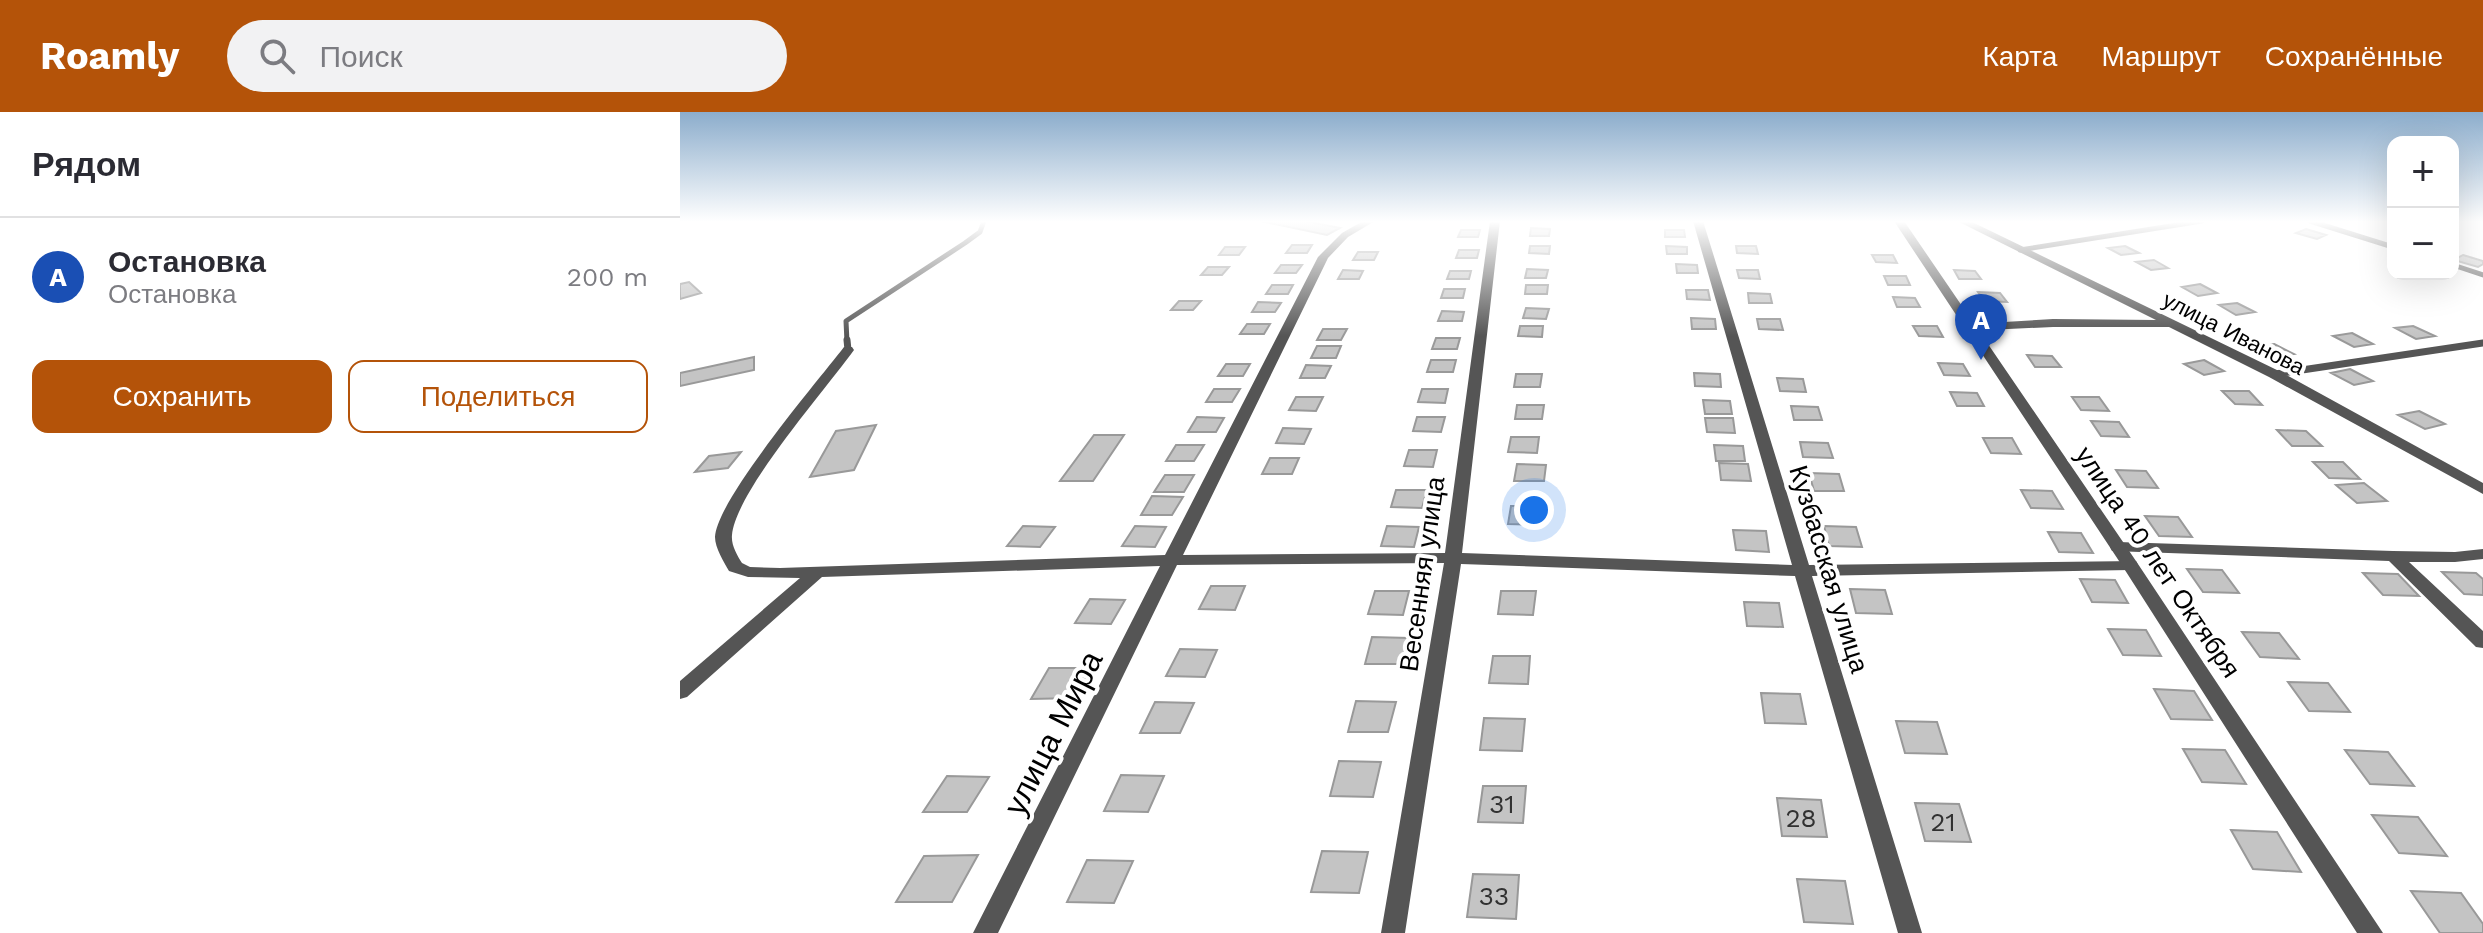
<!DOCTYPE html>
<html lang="ru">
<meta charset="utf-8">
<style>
:root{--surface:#fff;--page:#f2f2f3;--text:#2b2b33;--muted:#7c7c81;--line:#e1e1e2;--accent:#b45309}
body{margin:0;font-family:"Work Sans",sans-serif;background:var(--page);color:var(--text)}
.controls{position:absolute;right:24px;top:24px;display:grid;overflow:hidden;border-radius:16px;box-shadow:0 8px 32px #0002}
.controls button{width:72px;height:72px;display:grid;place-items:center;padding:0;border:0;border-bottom:2px solid var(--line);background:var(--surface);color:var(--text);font:40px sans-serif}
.you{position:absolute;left:854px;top:398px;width:28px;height:28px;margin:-20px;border:6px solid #fff;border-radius:50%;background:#1a73e8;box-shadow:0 0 0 12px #1a73e833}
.badge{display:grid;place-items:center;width:52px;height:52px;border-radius:50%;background:var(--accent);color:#fff;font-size:26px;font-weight:700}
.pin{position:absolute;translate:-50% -66px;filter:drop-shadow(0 2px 4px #0008)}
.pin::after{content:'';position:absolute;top:42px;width:28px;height:24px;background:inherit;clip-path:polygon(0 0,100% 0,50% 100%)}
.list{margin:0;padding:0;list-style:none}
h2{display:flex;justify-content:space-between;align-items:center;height:104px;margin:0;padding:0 32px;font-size:34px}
h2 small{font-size:26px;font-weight:400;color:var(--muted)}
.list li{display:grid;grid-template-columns:52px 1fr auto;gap:24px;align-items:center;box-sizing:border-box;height:120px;padding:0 32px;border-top:2px solid var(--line)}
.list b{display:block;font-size:30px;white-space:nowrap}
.list p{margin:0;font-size:26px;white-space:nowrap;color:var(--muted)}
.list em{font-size:26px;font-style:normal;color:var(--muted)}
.actions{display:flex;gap:16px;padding:24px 32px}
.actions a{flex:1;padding:18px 0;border:2px solid var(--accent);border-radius:16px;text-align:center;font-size:28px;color:var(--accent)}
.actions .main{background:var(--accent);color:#fff}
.icon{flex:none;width:44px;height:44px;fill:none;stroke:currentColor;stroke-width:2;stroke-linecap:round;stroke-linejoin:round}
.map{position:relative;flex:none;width:1803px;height:821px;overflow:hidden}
header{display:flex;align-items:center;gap:48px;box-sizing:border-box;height:112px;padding:0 40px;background:var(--accent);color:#fff}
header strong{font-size:38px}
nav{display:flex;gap:44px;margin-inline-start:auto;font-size:28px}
.search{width:560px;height:72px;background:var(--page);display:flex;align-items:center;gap:20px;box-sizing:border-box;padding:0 28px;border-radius:44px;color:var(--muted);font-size:30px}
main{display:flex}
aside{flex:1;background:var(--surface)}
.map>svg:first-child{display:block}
.building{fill:#c4c4c4;stroke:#999;stroke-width:2}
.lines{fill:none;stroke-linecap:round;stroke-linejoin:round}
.service-far1{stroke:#555;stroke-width:5}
.service{stroke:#555;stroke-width:7}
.minor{fill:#555;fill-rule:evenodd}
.tertiary{fill:#555;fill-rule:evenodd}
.labels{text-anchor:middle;stroke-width:8;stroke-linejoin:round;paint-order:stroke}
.far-street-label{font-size:22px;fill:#000;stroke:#fff}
.street-label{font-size:26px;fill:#000;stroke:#fff}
.near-number-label{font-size:26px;fill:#313131}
.near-street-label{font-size:32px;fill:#000;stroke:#fff}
</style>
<header>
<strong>Roamly</strong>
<div class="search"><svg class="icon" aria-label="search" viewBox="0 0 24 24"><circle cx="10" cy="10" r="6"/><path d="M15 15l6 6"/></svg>Поиск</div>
<nav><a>Карта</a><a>Маршрут</a><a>Сохранённые</a></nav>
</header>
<main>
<aside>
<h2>Рядом<small></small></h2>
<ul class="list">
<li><span class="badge" style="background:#1a4fb4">A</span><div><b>Остановка</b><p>Остановка</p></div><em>200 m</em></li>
</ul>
<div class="actions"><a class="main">Сохранить</a><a>Поделиться</a></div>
</aside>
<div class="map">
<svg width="1803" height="821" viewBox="0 0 1803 821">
<rect width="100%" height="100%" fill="#fff"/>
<path class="building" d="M580 109H625L660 116 647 123Z
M851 116 870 117 869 124H850Z
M1626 117 1646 123 1637 127 1616 121Z
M781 118H800L798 125H778Z
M985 118H1004L1005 125H985Z
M612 133H632L627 141H606Z
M850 134H870L869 142 849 141Z
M986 134 1007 135V142H987Z
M1056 134H1076L1078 142 1057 141Z
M1445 134 1459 141 1441 143 1428 136Z
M545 135H565L559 143H539Z
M779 138H799L797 146H776Z
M678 140H698L694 148H673Z
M1192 143H1213L1217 151 1196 150Z
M1783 143 1803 149V152L1798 155 1774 148Z
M1474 148 1488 156 1471 158 1456 150Z
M996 152 1017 153 1018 161H997Z
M601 153H622L616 161H595Z
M528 155H549L542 163H521Z
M847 157 868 158 866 166H845Z
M663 158 683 159 679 167H658Z
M1057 158H1078L1080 167 1059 166Z
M1274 158 1295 159 1301 167H1279Z
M770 159H791L789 167H767Z
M1204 164H1226L1230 173H1208Z
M9 170 21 181 0 187V172Z
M1520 172 1537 181 1518 184 1502 175Z
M592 173H613L608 182H586Z
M846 173H868L867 182H845Z
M764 177H785L783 186H761Z
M1006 178H1028L1030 188 1007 187Z
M1298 180 1320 181 1327 190 1304 189Z
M1068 181 1090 182 1092 191H1069Z
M1213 185 1235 186 1240 195H1217Z
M499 189H521L513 198H491Z
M578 190 601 191 595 200H572Z
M1557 191 1575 200 1556 203 1539 193Z
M846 196 869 197 866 207 843 206Z
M762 199 784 200 782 209H758Z
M1011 206 1035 207 1036 217H1012Z
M1077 207H1100L1103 218 1079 217Z
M567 212H590L584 222H560Z
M840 214H863L862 225 838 224Z
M1233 214H1257L1263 225 1239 224Z
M1733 214 1755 224 1736 227 1715 216Z
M643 217H667L661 228H637Z
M1672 221 1693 232 1674 235 1653 224Z
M756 226H780L777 237H752Z
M1594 232 1614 242 1594 246 1574 235Z
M637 234H661L656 246H631Z
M1347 243 1372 244 1381 255H1355Z
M74 245V258L0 274V261Z
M751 248H776L773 260H747Z
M1524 248 1544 259 1524 263 1504 252Z
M1258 251 1283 252 1290 264 1264 263Z
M546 252H570L563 264H538Z
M626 253 651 254 645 266H620Z
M1670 257 1693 269 1674 273 1651 261Z
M1014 261 1040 262 1041 275 1015 274Z
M836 262H862L860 275H834Z
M1097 266 1123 267 1126 280 1100 279Z
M534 277H560L552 290H526Z
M742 277H768L765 291 738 290Z
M1542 279H1569L1582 293 1555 292Z
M1270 280 1297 281 1304 294H1277Z
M616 285H643L636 299 609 298Z
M1392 285H1419L1429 299 1401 298Z
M1023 288 1050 289 1052 302H1025Z
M837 293H864L862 307H835Z
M1111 294 1138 295 1142 308H1114Z
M1739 299 1765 312 1745 317 1718 303Z
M517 305 544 306 536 320H508Z
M737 305H765L761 320 733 319Z
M1025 306H1053L1055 321 1027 320Z
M1411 309 1439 310 1449 325 1421 324Z
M196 313 174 358 130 365 156 319Z
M603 316 631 317 624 332 596 331Z
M1597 318 1626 319 1642 334H1612Z
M414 323H444L413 369H380Z
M831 325H859L857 341 828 340Z
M1303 326H1332L1341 342 1311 341Z
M1120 330 1148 331 1153 346 1123 345Z
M496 333H524L514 349H486Z
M1034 333 1063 334 1065 349H1036Z
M729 338H757L753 355 724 354Z
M61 340 48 356 15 360 29 344Z
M590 346H619L612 362H582Z
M1633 350H1663L1680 367 1649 366Z
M1039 351 1068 352 1071 369 1041 368Z
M837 352 866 353 864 369H834Z
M1436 358 1466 359 1478 376 1447 375Z
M1129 361 1159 362 1164 379H1134Z
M485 363H514L504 380H474Z
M1684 371 1707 389 1677 391 1656 373Z
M716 378H747L742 396 711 395Z
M1341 378 1372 379 1383 397 1351 396Z
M472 384 503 385 492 403H461Z
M831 394H862L860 413 828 412Z
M1465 404 1498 405 1512 425 1479 424Z
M343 414 375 415 360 435 327 434Z
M455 414 486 415 475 435 442 434Z
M707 414 739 415 734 435 701 434Z
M1144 414 1176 415 1182 435 1149 434Z
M1053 418 1086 419 1089 440 1056 438Z
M1368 420 1401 421 1413 441 1379 440Z
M1507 457 1542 458 1559 481 1523 480Z
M1762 460 1796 461 1803 467V483L1784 482Z
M1683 461 1718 462 1739 484 1703 483Z
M1400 467 1435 468 1448 491 1412 490Z
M531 474H565L555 498 519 497Z
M1170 477 1205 478 1212 502 1176 501Z
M695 479H729L723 503 688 502Z
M821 479H856L853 503 818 502Z
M410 487 445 488 431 512 395 511Z
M1064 490 1099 491 1103 515 1067 514Z
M1428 517 1466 518 1481 544 1443 543Z
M1562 520 1599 521 1619 547 1580 545Z
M692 525 729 526 723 552H685Z
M500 537 537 538 525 565 486 564Z
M813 544H850L848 572 809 571Z
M369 556H412L396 586 351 587Z
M1608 570 1648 571 1670 600 1629 599Z
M1474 577 1514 579 1532 608 1491 607Z
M1081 581 1120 582 1126 612 1085 611Z
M676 589 716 590 708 620H668Z
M475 590 514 591 500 621H460Z
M804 606 845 607 842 639 800 638Z
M1216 609 1257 610 1267 642 1225 641Z
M1503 637 1545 638 1566 672 1522 670Z
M1665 638 1708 640 1734 674 1690 672Z
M659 649 701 650 693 685 650 684Z
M441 663 484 664 468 700 424 699Z
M267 664 309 665 287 700H243Z
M803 674H846L843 711 798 710Z
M1097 686 1141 688 1147 725 1102 724Z
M1235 691 1279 692 1291 730 1245 729Z
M1692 703 1738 705 1767 744 1719 741Z
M1551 718 1597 720 1621 760 1573 757Z
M642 739 688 740 679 781 631 780Z
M298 743 272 790H216L244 744Z
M407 748 453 749 434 791 387 790Z
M793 762 839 763 836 807 787 805Z
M1117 767 1165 769 1173 812 1124 810Z
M1731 779 1781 781 1803 812V821H1760Z"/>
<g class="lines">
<path class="service-far1" d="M1630 109 1713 135
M1340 138 1522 109
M1773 153 1803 163
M167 230 166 209 285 131 300 120 304 109"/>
<path class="service" d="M167 228 168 238
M1595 262 1803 231"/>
<path class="minor" d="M683 109H695L668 125 648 146 503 443 765 441 810 109H820L782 441 1112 453 1013 109H1023L1129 453 1456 449 1458 453 1450 458 1132 464 1242 821H1218L1115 464 781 452 725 821H701L764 451 497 453 318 821H293L480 454 142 465 7 585 0 587V569L120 466 68 465 49 459C44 450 35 436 35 425 37 387 137 270 164 235H172L174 238C146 277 56 379 52 423 51 433 57 443 62 451L70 455 100 456 485 443 638 145 662 121Z
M1277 109H1290L1599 259 1803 371V382L1589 265 1489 215H1373L1286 219 1284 216 1290 212 1373 207 1476 208Z
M1438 430 1713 439 1775 440 1803 437V447L1775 450H1729L1803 519V536L1796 535 1709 449 1432 439 1430 435 1432 431Z"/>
<path class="tertiary" d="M1214 109H1224L1456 449 1703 821H1677L1443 455Z"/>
</g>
<linearGradient id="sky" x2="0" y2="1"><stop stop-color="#8cadcc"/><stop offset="0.49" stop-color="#fff"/><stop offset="1" stop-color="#fff" stop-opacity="0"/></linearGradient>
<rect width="1803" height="224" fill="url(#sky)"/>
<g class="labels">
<g class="far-street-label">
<text transform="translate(1554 221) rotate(27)" y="8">улица Иванова</text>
</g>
<g class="street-label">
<text transform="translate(1478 450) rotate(56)" y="9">улица 40 лет Октября</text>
<text transform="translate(1149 457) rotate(73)" y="9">Кузбасская улица</text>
<text transform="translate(742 462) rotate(-82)" y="9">Весенняя улица</text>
</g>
<g class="near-number-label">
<text x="822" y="701">31</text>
<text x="1121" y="715">28</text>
<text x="1263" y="719">21</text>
<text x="814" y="793">33</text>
</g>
<g class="near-street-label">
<text transform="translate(373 621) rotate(-63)" y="11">улица Мира</text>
</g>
</g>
</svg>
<div class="controls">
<button>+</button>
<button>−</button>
</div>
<div class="you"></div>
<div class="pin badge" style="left:1301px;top:248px;background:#1a4fb4">A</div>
</div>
</main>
